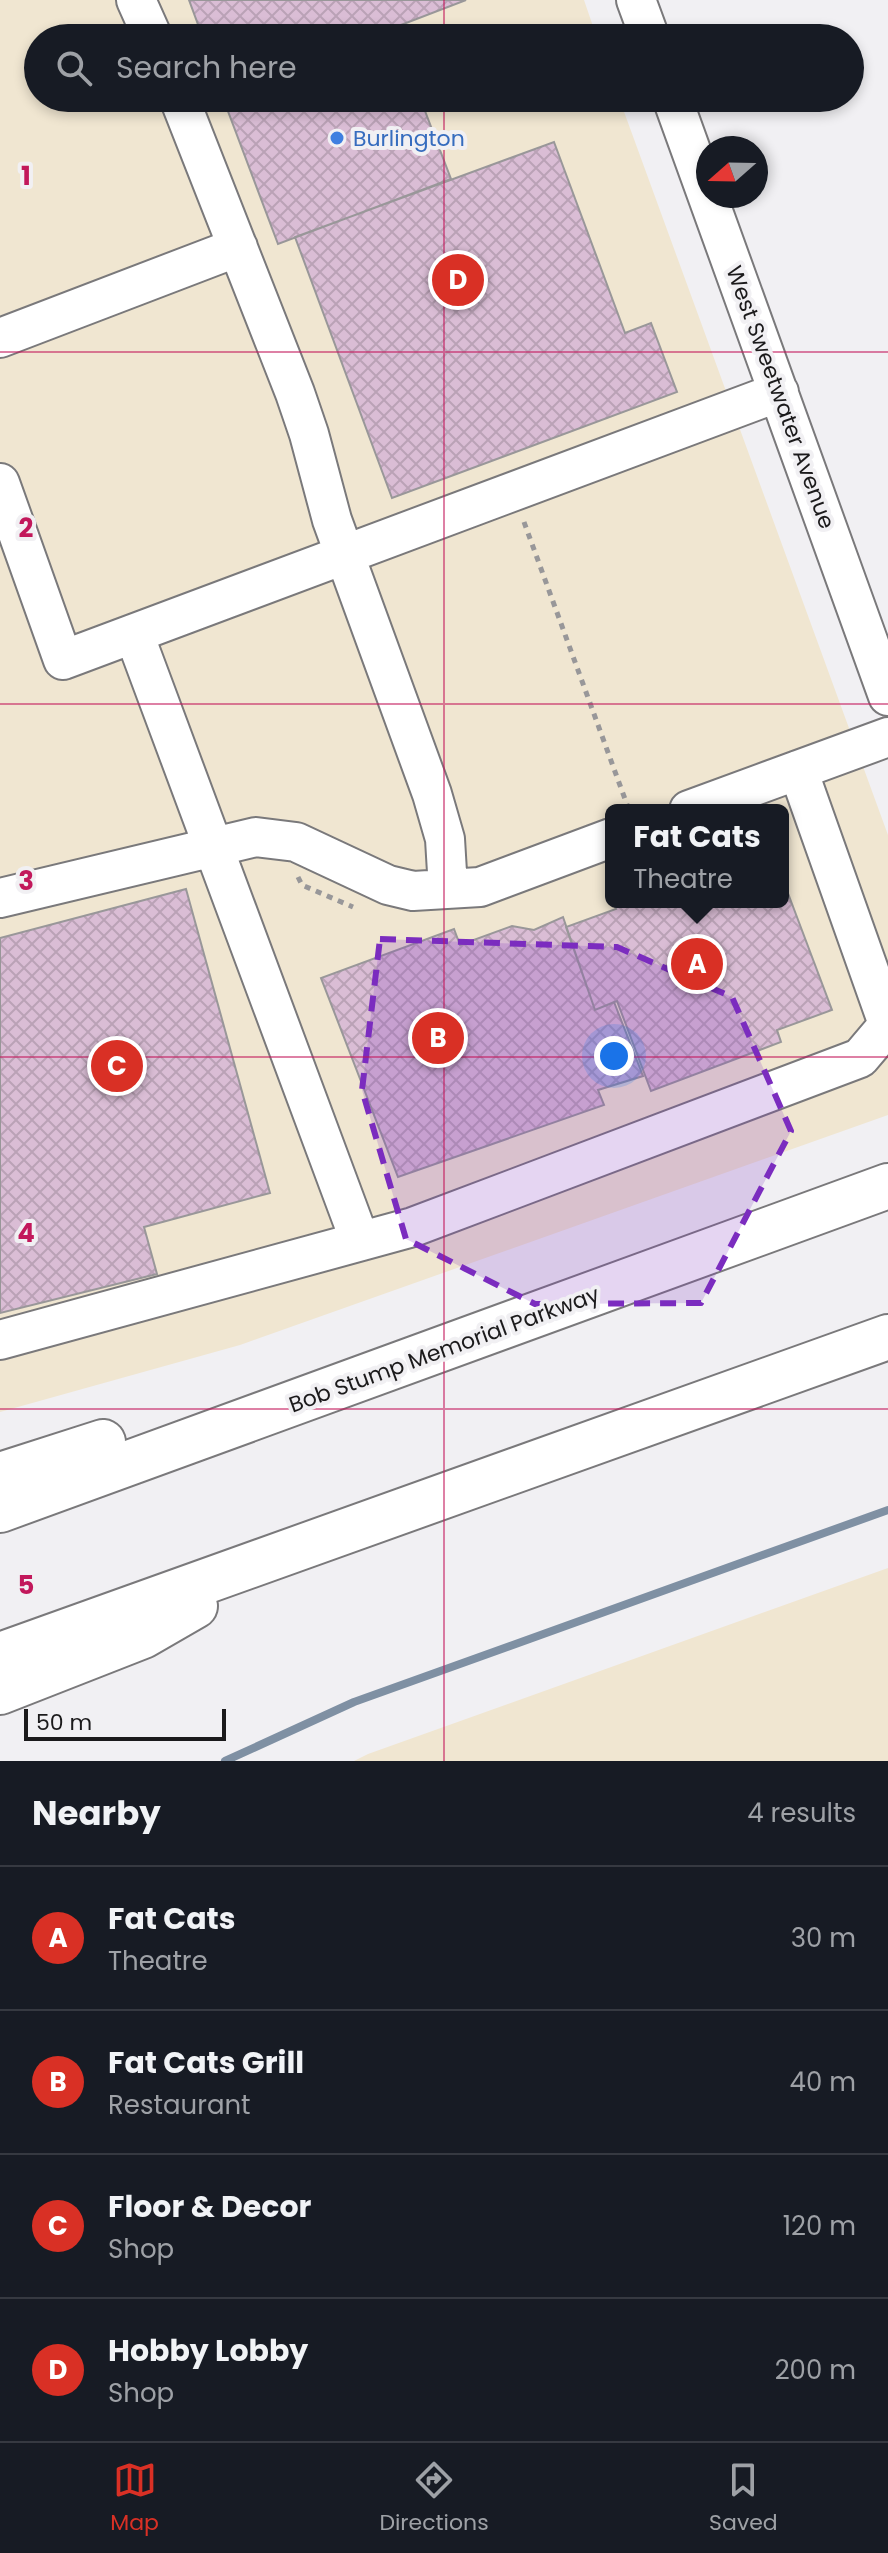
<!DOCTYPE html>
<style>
:root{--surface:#171b24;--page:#242831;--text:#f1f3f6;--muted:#9ea1a6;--line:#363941;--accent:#d93025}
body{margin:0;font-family:Poppins,sans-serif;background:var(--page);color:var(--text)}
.compass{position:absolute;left:696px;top:136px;width:72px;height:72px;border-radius:50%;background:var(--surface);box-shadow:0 4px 12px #0003;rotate:250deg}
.scale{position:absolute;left:24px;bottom:20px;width:202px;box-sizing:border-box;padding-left:8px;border:4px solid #1b1a1b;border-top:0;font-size:22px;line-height:28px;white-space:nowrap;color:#1b1a1b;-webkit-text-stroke:6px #f1f0f3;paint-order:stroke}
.you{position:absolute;left:614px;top:1056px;width:28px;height:28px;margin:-20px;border:6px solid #fff;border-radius:50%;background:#1a73e8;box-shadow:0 0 0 12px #1a73e833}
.badge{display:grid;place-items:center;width:52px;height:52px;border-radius:50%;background:var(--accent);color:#fff;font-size:26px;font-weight:700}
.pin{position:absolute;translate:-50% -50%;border:4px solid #fff;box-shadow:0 2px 8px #0006}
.popup{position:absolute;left:605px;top:804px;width:184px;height:104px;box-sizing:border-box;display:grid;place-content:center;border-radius:12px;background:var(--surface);filter:drop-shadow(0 2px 6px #0005);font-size:26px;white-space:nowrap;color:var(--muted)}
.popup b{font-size:30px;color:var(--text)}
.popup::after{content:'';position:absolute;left:50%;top:100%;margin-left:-16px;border:16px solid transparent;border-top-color:var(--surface)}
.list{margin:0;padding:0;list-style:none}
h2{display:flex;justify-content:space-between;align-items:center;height:104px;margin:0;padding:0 32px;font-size:34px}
h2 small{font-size:26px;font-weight:400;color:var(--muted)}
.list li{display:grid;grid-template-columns:52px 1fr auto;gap:24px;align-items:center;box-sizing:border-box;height:144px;padding:0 32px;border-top:2px solid var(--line)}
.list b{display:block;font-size:30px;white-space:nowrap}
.list p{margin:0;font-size:26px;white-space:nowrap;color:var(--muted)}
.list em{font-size:26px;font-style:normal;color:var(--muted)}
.icon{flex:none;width:44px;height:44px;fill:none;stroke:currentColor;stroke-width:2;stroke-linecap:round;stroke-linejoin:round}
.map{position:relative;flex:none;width:888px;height:1761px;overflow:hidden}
.search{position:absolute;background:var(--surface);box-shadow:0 4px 12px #0003;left:24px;right:24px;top:24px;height:88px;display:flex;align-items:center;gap:20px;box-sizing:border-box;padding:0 28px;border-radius:44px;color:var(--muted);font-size:30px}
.sheet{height:680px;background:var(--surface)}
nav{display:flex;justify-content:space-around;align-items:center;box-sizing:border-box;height:112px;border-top:2px solid var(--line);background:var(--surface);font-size:22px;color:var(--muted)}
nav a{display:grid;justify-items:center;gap:4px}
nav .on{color:var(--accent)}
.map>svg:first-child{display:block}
.commercial{fill:#f0e6d1;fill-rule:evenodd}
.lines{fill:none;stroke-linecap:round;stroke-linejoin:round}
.stream{stroke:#7f90a3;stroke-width:8}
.building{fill:url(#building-cross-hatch);stroke:#999799;stroke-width:2}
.minor-casing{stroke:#7a797b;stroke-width:42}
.highway-casing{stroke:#7a797b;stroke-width:48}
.path{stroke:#989799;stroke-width:5;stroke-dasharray:6 6;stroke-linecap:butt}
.minor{stroke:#fff;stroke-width:38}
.highway{stroke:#fff;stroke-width:44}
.marked{fill:#7b2cbf;fill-opacity:0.2;stroke:#7b2cbf;stroke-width:6;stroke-dasharray:16 10;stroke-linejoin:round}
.grid{fill:none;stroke:#c2185b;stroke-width:2;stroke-opacity:0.55}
.shop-dot{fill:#3f7fe0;stroke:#f1f0f3;stroke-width:3}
.labels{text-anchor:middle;stroke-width:8;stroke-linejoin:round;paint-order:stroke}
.shop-label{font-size:22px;fill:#366cbe;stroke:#f1f0f3;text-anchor:start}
.street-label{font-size:22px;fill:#1b1a1b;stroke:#f1f0f3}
.grid-label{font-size:26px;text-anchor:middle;font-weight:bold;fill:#c2185b;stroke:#f1f0f3;stroke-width:8;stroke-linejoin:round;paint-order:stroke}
</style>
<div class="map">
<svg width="888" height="1761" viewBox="0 0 888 1761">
<defs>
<pattern id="building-cross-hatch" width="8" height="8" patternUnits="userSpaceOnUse" patternTransform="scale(2)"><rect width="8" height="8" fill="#dabdd5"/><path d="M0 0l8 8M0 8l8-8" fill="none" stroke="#baa2b6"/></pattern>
</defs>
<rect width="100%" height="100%" fill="#f1f0f3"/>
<path class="commercial" d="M0 0H584L597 38H38V98H619L888 835V1115L240 1345 0 1412ZM611 810H783V902H611Z
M888 1568V1761H354L368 1754Z"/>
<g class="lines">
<path class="stream" d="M225 1761 354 1702 888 1510"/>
</g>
<path class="building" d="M189 0H466L367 38H203Z
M395 30 397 38H374Z
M223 98H420L451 179 278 244Z
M554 142 625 333 651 323 677 392 392 498 295 237Z
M783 880 832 1010 777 1030 781 1042 651 1091 617 1001 595 1010 566 927 616 909 613 902H783Z
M186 889 270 1193 144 1227 157 1274 0 1313V938Z
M563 917 595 1010 614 1002 643 1076 598 1090 604 1105 398 1177 321 978 454 929 460 945 512 926 534 930Z"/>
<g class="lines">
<g class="minor-casing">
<path id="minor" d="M136 0 153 38
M636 0 650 38
M179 98 295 393 309 434 332 520 432 794 445 839 448 889
M672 98 888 696
M0 338 238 247
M0 483 63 660 779 392
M134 634 360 1241
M798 770 888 1024
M689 810 888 737
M0 898 256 837 296 842 388 885 413 891 480 887 611 838
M0 1340 413 1227 860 1058 888 1025"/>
</g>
<g class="highway-casing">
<path id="highway" d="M0 1475 103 1442
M0 1510 888 1186
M0 1655 888 1337
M0 1692 143 1636 195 1606"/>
</g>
<path class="path" d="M524 522 629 810
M298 877 302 885 353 907"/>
<use href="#minor" class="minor"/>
<use href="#highway" class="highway"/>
</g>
<path class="marked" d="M380 939 617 947 732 997 791 1131 701 1303 535 1304 406 1239 362 1090Z"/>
<path class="grid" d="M444 0V38M444 98V1761M0 352H888M0 704H888M0 1057H888M0 1409H888"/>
<circle class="shop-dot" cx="337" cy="138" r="8"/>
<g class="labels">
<g class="shop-label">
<text x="353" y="146">Burlington</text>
</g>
<g class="street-label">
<text transform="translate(781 397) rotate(70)" y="8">West Sweetwater Avenue</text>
<text transform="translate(444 1349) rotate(-20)" y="8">Bob Stump Memorial Parkway</text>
</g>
</g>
<g class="grid-label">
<text x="26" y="185">1</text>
<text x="26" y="537">2</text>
<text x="26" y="890">3</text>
<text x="26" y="1242">4</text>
<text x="26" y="1594">5</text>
</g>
</svg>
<svg class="compass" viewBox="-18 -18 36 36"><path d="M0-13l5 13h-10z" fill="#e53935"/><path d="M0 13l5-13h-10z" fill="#9ea1a6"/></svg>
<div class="scale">50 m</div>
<div class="you"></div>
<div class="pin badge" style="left:697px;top:964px">A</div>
<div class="popup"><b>Fat Cats</b>Theatre</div>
<div class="pin badge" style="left:438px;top:1038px">B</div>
<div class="pin badge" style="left:117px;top:1066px">C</div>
<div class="pin badge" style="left:458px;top:280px">D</div>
<div class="search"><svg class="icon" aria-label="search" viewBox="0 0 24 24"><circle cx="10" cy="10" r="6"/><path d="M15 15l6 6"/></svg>Search here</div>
</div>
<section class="sheet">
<h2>Nearby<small>4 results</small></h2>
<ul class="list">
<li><span class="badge">A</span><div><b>Fat Cats</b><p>Theatre</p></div><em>30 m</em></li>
<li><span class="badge">B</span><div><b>Fat Cats Grill</b><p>Restaurant</p></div><em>40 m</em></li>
<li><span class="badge">C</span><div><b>Floor &amp; Decor</b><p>Shop</p></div><em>120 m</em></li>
<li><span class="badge">D</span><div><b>Hobby Lobby</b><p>Shop</p></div><em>200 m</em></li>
</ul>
</section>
<nav>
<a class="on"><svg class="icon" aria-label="map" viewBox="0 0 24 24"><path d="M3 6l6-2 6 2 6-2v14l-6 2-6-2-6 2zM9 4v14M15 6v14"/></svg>Map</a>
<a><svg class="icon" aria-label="directions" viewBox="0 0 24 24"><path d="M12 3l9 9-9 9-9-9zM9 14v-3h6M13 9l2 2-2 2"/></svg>Directions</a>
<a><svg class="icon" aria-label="saved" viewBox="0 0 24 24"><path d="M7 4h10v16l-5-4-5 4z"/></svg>Saved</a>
</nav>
